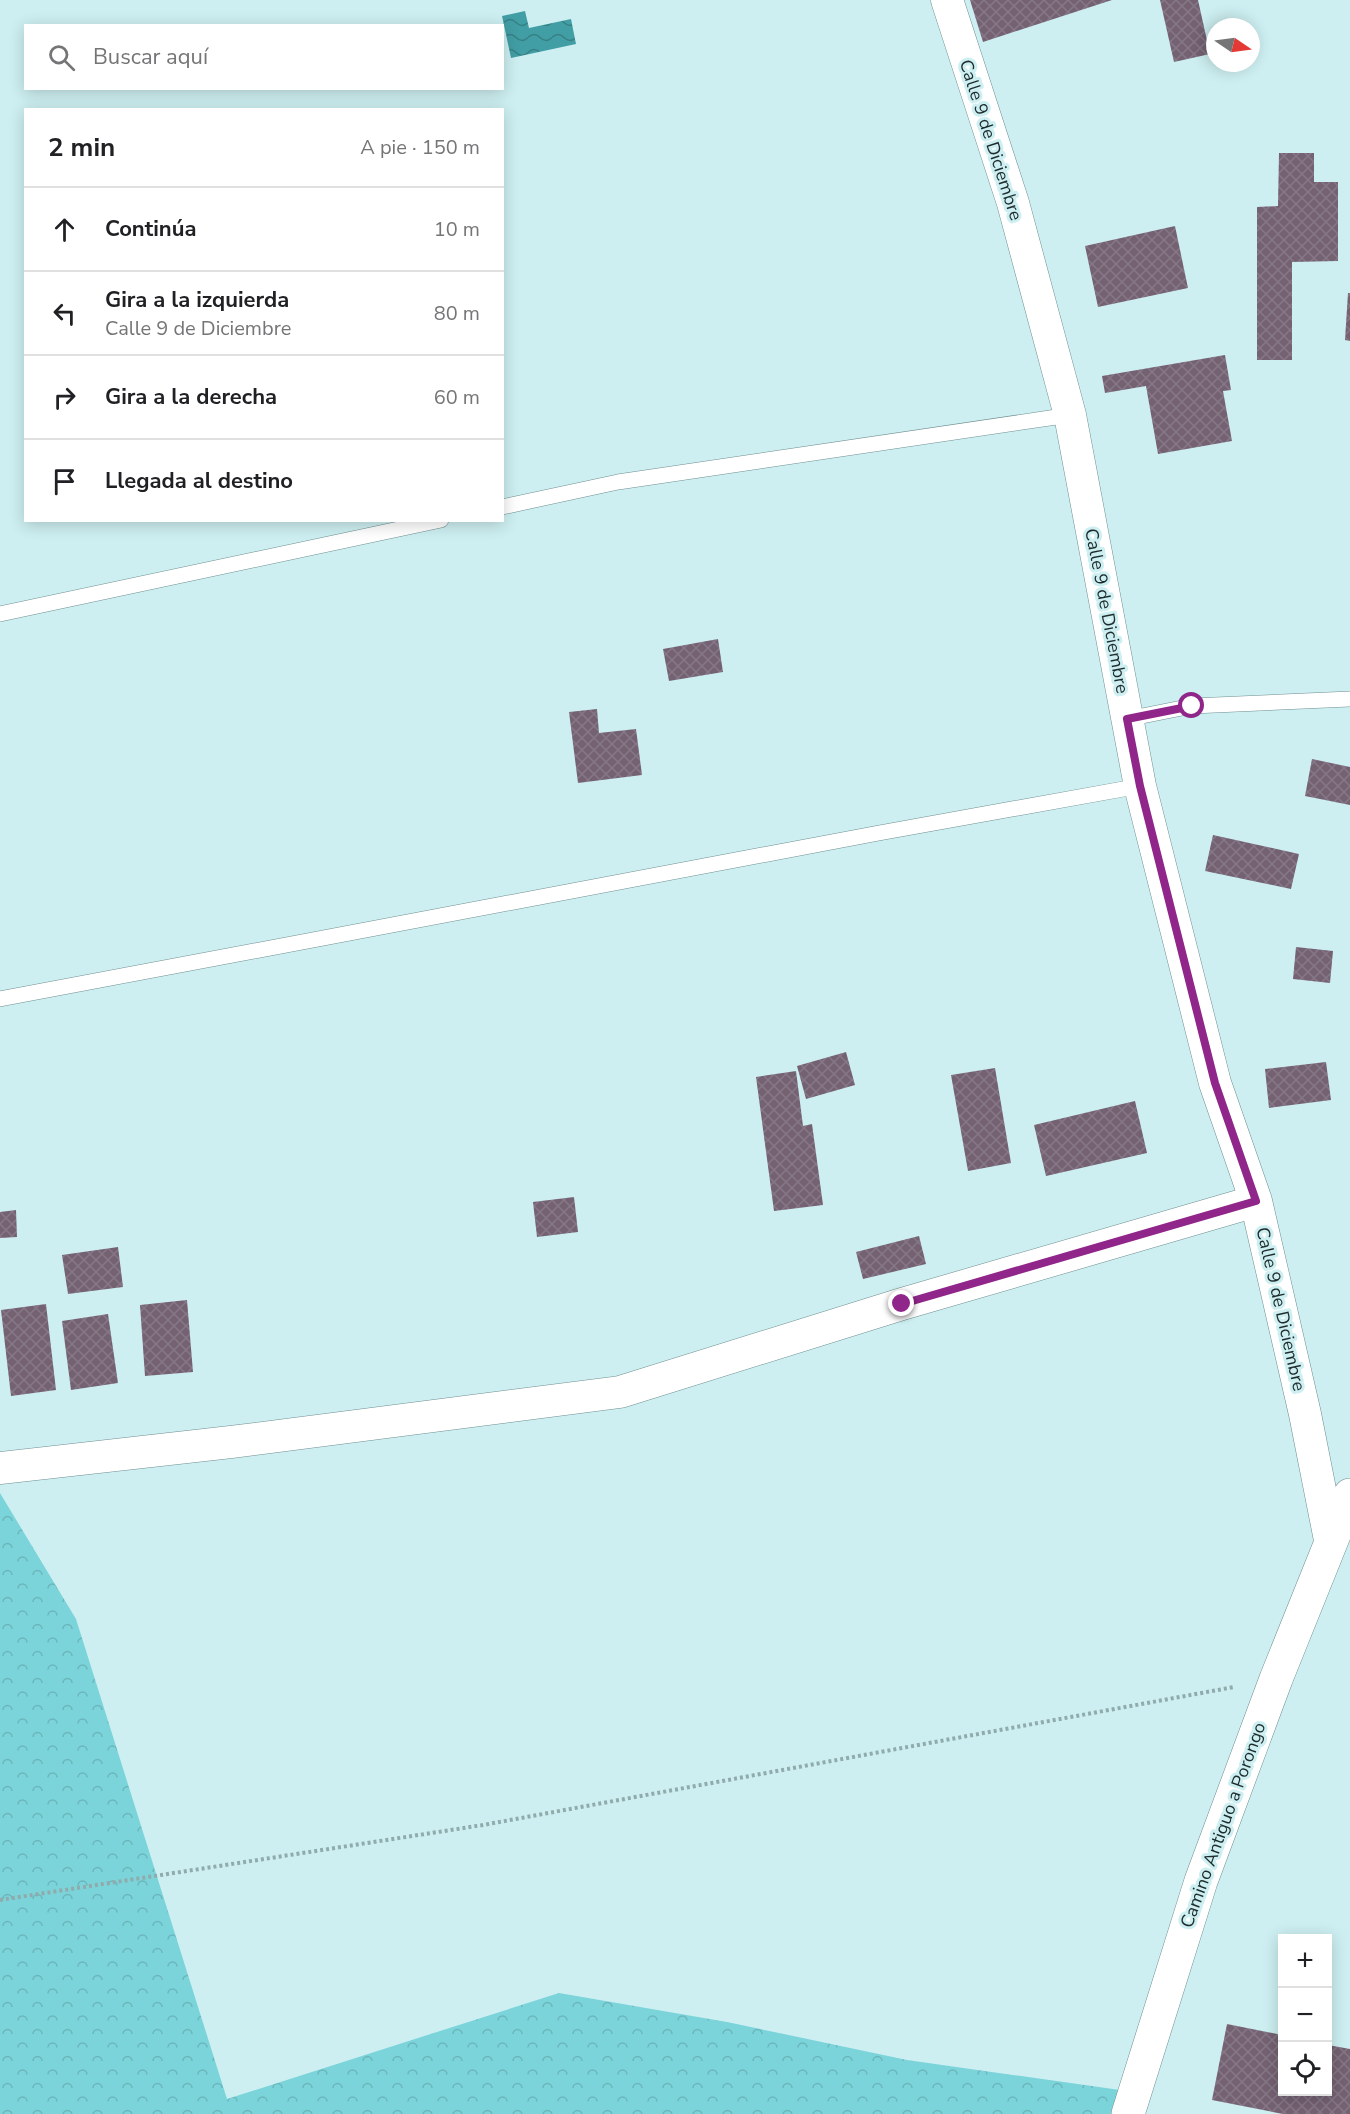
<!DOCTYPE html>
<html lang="es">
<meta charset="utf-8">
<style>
:root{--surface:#fff;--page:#f2f2f2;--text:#202124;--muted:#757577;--line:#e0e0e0}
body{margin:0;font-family:"Nunito Sans",sans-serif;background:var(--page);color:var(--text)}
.controls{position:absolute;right:18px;bottom:18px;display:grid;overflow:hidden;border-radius:0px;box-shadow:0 3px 15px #0003}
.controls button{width:54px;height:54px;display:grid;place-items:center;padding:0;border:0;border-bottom:2px solid var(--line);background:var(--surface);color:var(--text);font:30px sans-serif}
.compass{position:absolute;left:1206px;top:18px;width:54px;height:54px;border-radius:50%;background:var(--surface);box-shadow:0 3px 15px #0003;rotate:103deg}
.stop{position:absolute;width:18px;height:18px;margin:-14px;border:4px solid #90268a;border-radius:50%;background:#fff}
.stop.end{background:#90268a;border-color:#fff;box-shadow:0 2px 6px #0008}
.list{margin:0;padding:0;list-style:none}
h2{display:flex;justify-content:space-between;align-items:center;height:78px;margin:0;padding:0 24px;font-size:26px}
h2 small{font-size:20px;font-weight:400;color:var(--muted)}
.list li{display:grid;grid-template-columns:39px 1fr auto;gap:18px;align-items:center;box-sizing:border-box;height:84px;padding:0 24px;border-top:2px solid var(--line)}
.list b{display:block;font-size:22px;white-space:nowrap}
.list p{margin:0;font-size:20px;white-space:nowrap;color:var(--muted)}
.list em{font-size:20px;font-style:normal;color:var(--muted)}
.icon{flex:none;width:33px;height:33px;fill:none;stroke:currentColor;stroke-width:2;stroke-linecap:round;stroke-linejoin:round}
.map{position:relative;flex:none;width:1350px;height:2114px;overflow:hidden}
.search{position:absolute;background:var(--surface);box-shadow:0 3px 15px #0003;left:24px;top:24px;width:480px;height:66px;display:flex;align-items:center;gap:15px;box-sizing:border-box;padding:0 21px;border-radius:0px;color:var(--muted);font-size:22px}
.panel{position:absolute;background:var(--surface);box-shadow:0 3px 15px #0003;left:24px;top:108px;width:480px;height:414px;border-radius:0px}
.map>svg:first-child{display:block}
.forest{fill:url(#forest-crowns)}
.water{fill:url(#water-waves)}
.building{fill:url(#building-cross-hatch)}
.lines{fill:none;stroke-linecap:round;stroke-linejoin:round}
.lane-casing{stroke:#6f8f91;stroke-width:16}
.street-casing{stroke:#6f8f91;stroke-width:33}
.secondary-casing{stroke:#6f8f91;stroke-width:34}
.path{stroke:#90abac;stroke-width:4;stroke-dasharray:3 3;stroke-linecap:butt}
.lane{stroke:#fff;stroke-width:15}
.street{stroke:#fff;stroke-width:32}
.secondary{stroke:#fff;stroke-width:33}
.route{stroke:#90268a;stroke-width:8}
.labels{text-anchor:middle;stroke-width:6;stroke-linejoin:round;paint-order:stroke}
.street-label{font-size:18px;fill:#1e2b2c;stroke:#cdeff1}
</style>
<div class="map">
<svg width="1350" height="2114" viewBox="0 0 1350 2114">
<defs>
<pattern id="forest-crowns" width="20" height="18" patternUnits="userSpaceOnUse" patternTransform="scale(1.5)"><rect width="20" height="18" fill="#7bd4da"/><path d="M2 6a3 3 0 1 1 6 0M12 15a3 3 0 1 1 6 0" fill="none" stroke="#6ab6bb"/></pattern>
<pattern id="water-waves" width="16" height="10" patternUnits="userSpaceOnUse" patternTransform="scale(1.5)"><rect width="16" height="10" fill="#419ea4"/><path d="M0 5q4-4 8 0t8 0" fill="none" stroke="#368186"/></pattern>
<pattern id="building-cross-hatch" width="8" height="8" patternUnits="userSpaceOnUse" patternTransform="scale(1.5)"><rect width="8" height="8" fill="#746172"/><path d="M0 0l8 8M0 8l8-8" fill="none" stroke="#867886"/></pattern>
</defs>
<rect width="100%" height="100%" fill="#cdeff1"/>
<path class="forest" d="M0 1493 76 1619 227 2099 559 1993 727 2022 907 2060 1134 2092 1128 2114H0Z"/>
<path class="water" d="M525 11 529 28 571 19 576 44 511 58 502 16Z"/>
<path class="building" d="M970 0H1112L983 42Z
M1160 0H1198L1210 54 1174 62Z
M1279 153H1314V182H1338V261L1292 262V360H1257V207L1278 206Z
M1175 226 1188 288 1098 307 1085 246Z
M1348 293H1350V341L1345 340Z
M1225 355 1231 390 1223 391 1232 441 1158 454 1146 386 1105 393 1102 376Z
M718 639 723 672 669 681 663 649Z
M597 709 599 733 636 729 642 775 578 783 569 712Z
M1312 759 1350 767V805L1305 796Z
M1213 835 1299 854 1291 889 1205 871Z
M1296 947 1333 951 1330 983 1293 979Z
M846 1052 855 1085 806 1099 797 1066Z
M1326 1062 1331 1100 1269 1108 1265 1069Z
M995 1068 1011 1163 968 1171 951 1075Z
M796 1071 803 1126 812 1124 823 1205 774 1211 756 1077Z
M1135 1101 1147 1153 1046 1176 1034 1125Z
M574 1197 578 1232 537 1237 533 1202Z
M16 1210 17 1237 0 1238V1212Z
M919 1236 926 1264 863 1279 856 1252Z
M118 1247 123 1287 68 1294 62 1255Z
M187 1300 193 1372 145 1376 140 1305Z
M46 1304 56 1390 11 1396 1 1310Z
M108 1314 118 1383 71 1390 62 1321Z
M1227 2024 1282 2035V2092H1328V2045L1350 2049V2114H1283L1212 2100Z"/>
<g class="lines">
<g class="lane-casing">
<path id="lane" d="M502 507 618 482 1070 415
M0 614 441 520
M1127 719 1192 706 1350 699
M0 999 879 833 1140 786"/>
</g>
<g class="street-casing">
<path id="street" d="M947 0 1013 203 1070 415 1140 786 1215 1083 1256 1201 1305 1414 1330 1540
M0 1468 231 1442 620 1392 902 1304 1256 1201"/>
</g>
<g class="secondary-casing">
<path id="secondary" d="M1128 2114 1201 1881 1276 1679 1350 1495"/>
</g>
<path class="path" d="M0 1900 483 1825 1234 1687"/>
<use href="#lane" class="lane"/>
<use href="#street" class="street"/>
<use href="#secondary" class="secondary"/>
</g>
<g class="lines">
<path class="route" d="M902 1304 1256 1201 1215 1083 1140 786 1127 719 1192 706"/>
</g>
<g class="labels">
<g class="street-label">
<text transform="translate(991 140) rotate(72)" y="6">Calle 9 de Diciembre</text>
<text transform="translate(1107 611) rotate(79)" y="6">Calle 9 de Diciembre</text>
<text transform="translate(1281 1309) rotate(77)" y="6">Calle 9 de Diciembre</text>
<text transform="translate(1223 1825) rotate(-70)" y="6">Camino Antiguo a Porongo</text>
</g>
</g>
</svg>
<div class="controls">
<button>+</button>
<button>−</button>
<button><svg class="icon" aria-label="locate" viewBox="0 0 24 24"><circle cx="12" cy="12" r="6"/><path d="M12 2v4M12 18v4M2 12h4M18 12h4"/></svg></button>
</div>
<svg class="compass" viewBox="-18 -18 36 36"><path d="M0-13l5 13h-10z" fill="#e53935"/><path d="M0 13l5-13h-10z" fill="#757577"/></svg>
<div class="stop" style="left:1192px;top:706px"></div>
<div class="stop end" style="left:902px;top:1304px"></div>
<div class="search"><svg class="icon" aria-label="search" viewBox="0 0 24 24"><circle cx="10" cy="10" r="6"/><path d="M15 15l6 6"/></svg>Buscar aquí</div>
<section class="panel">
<h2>2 min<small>A pie · 150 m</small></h2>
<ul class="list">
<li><svg class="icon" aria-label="ahead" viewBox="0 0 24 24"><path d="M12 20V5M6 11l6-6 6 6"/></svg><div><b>Continúa</b></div><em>10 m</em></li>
<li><svg class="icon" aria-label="left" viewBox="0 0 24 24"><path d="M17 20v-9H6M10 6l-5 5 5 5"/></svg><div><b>Gira a la izquierda</b><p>Calle 9 de Diciembre</p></div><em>80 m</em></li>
<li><svg class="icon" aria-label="right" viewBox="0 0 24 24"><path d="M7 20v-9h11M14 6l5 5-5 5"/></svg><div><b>Gira a la derecha</b></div><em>60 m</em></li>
<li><svg class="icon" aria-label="arrive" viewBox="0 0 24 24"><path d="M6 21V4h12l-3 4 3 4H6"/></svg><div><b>Llegada al destino</b></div></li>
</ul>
</section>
</div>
